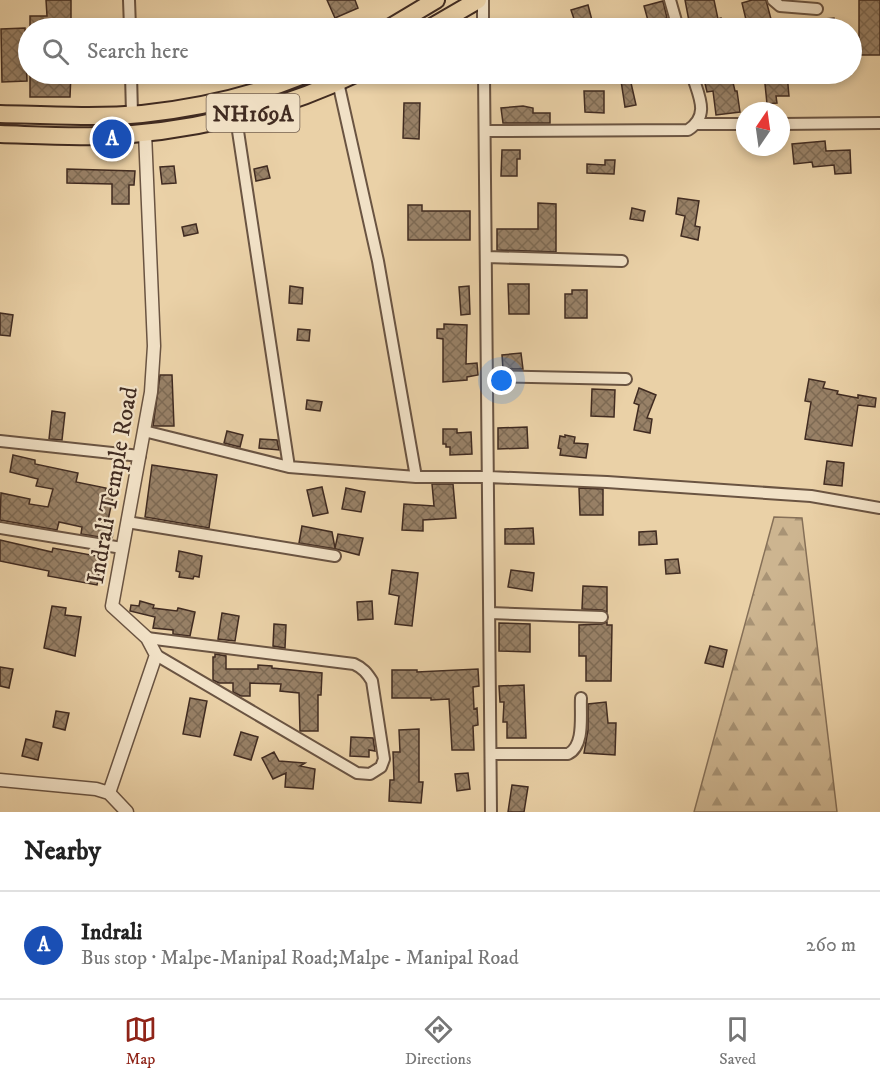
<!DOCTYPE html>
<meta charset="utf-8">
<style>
:root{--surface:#fff;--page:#f2f2f2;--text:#222;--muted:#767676;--line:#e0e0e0;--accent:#8f2418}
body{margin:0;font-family:"IM FELL DW Pica",serif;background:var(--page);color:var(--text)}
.compass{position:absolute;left:736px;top:102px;width:54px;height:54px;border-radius:50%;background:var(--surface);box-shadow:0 3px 9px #0003;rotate:13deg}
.you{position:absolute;left:502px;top:381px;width:21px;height:21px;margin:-15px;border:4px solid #fff;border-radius:50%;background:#1a73e8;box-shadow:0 0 0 9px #1a73e833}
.badge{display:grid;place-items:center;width:39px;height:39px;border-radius:50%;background:var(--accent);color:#fff;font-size:20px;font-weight:700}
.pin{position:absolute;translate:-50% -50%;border:3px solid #fff;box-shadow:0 2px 6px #0006}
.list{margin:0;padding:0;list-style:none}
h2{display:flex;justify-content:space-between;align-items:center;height:78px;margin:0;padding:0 24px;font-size:26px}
h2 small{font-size:20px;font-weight:400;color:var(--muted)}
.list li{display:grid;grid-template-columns:39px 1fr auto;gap:18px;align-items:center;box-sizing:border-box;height:108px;padding:0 24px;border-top:2px solid var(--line)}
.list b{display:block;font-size:22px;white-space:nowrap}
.list p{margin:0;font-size:20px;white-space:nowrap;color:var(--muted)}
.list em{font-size:20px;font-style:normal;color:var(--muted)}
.icon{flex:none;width:33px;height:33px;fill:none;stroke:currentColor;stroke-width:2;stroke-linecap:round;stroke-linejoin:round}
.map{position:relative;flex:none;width:880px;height:812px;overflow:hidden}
.search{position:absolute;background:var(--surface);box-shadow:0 3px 9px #0003;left:18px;right:18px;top:18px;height:66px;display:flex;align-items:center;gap:15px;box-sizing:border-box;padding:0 21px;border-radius:33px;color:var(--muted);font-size:22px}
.sheet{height:186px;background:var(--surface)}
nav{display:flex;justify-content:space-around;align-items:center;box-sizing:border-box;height:84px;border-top:2px solid var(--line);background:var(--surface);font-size:16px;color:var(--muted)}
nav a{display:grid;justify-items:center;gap:3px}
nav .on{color:var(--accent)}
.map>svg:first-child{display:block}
.forest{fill:url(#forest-firs);stroke:#867058;stroke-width:1.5}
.building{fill:url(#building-cross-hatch);stroke:#402b21;stroke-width:1.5}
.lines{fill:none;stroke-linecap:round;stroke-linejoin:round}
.minor-casing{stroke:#6a5442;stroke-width:14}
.tertiary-casing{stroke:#6a5442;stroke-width:15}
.trunk-casing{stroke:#402b21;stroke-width:20}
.minor{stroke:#f1e1c6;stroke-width:10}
.tertiary{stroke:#f1e1c6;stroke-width:12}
.trunk{stroke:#ead1a7;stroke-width:16}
.labels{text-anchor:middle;stroke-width:4.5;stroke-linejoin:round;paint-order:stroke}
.shield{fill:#f1e1c6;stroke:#756252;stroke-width:1.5}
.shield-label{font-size:22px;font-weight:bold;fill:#402b21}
.street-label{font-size:24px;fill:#402b21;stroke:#f1e1c6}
</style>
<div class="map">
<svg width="880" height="812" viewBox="0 0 880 812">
<defs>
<pattern id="forest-firs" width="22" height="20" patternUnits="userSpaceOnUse" patternTransform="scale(1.5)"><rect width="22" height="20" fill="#cdb590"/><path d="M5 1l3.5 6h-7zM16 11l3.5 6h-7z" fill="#a89375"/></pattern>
<pattern id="building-cross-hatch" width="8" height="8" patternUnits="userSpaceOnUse" patternTransform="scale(1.5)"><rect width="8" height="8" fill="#988167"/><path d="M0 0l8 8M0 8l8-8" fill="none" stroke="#7d6a54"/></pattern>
</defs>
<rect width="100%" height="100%" fill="#ead1a7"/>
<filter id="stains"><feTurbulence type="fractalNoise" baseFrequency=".00333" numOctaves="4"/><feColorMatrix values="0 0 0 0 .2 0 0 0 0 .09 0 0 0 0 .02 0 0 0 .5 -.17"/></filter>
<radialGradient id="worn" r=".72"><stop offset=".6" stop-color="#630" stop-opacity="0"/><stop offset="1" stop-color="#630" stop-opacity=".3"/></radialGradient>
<path class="forest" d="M774 517 802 518 837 812H694Z"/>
<path class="building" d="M46 0H71V28H30V16H47Z
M327 0H355L358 8 335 18Z
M685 0H714L718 19 721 18 724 28H695L697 23H695L694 20 689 21Z
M752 0H766L772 23 748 28 742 3Z
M859 0H880V55H859Z
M663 1 667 18 649 24 644 6Z
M588 5 594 28H577L571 10Z
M834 18 835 28H793V22Z
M25 28 27 81 2 82 1 29Z
M30 74H71L70 97H30Z
M620 74H629L636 105 625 107Z
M731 74 735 91H737L740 112 716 115 713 91 707 92 704 79Z
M764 74H787L789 96H776L777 103 767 104Z
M584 91H604V113L585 112Z
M404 103H420L419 139 403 138Z
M523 106 533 108V113H550V123H503L501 108Z
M825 141 826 151 850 150 851 173 835 174 834 165 813 167 812 162 794 164 792 144Z
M502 150H520V159H517V176H501Z
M605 160H615L614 174 587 173V164L605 165Z
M174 166 176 183 162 184 160 167Z
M267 166 270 178 256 181 254 169Z
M67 169 135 171 134 185H129V204H112V184L67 183Z
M678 198 699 201 695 226 700 227 698 240 681 236 685 216 676 214Z
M538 203 556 204V252L497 250V229H538Z
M408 205H422V211H470V240H408Z
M632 208 645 211 643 221 630 219Z
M196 224 198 233 184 236 182 227Z
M508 284H529V314H509Z
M290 286 303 288 302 304 289 303Z
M469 286 470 314 461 315 459 287Z
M572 290H587V318H565V294H572Z
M0 313 13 315 10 336 0 335Z
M444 324 467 325 466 364 477 363 478 375 467 377V380L443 382V339L437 338V329H444Z
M298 329 310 330 309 341 297 340Z
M521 353 523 369H503L502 355Z
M160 375H172L174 426H153Z
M809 379 825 382 823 388 838 391 837 394 858 398V395L876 398 875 407 858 405 852 446 805 439 811 402 805 401Z
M639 388 656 395 647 418 652 419 650 433 634 430 639 405 634 403Z
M592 389 615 390 614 417 591 416Z
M307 400 322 402 320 411 306 409Z
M52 411 65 413 62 440 49 439Z
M527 427 528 448 498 449V428Z
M443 429H457V433L471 432 472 454 450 455V447H446V444H443Z
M227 431 243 435 240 447 224 443Z
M565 435 575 437 574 443 588 444 586 458 560 455 561 449 558 448 560 436 565 437Z
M260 439 277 440 279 450 259 448Z
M13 455 35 460V464L78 473 76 482 106 488V490L114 492 107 525 114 526 112 539 81 534 82 527 59 522 57 530 0 520 1 493 30 499 29 504 48 507 53 489 36 486 38 479 10 472Z
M827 461 844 463 842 486 824 484Z
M152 465 217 475 209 528 145 517Z
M432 484H453L456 518 423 520V531L402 530 404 504 434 506Z
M322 487 328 513 313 516 307 490Z
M346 488 365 492 361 512 342 509Z
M579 488 603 489V515H580Z
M302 526 332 532 335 548 338 534 363 538 359 555 336 549 299 543Z
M533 528 534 544H505V529Z
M656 531 657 544 639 545V532Z
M0 540 52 552 53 548 102 557 97 585 48 576 49 571 0 561Z
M179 551 202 556 199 577 194 576 193 579 179 577 180 572 176 571Z
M678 559 680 573 666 574 665 560Z
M392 570 418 573 412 626 395 624 399 596 389 594Z
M511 570 534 573 532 591 508 587Z
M583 586 607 587V612L602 610 582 609Z
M140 601 154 605 153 608 177 611 178 608 195 612 190 636 173 634V630L153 628 155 617 130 611 131 605 139 606Z
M372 601 373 619 358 620 357 602Z
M52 606 66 608 65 615 81 617 75 656 44 648Z
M222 613 239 616 235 641 218 639Z
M607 622V625H612L611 681H586V656H579V625L602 624Z
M499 623 530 624V652L499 651Z
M274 624 286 625 285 648 273 646Z
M710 646 727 650 723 667 705 663Z
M215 654 226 656V669H258V665L272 666V668L322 673 321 695H318V731H300L299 693 280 691 281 684 250 683V696H241L233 692V683H219L213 680V657H215Z
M0 667 13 669 9 688 0 686Z
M478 669 479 686 473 687 474 709 477 708 478 725 473 726 474 750H452L449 699 431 700V698H392V670H417V672Z
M524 685 526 738H507V722H503L504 702H500L499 686Z
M190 698 207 701 200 737 183 734Z
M606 702 608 723H616L615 755 584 753 588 730V704Z
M56 711 69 713 65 730 53 727Z
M419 729V782H423L421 803 389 801 390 780H394L393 752H400L399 730Z
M241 732 258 737 251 760 234 755Z
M351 737 373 738 375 751 369 750V757L350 756Z
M26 739 42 743 38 760 22 756Z
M274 752 279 761 305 763 300 766 315 769 313 789 285 787 286 773 273 779 262 758Z
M468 773 470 789 457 791 455 774Z
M512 785 528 787 524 812H508Z"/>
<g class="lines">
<g class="minor-casing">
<path id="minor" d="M129 0 130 28
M483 0V28
M670 0 678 28
M773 0 780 6 817 9
M131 74 132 114
M484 74 491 812
M338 82 378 261 416 477
M236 118 289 467
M696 124H745
M781 124 880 123
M485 131 688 130C711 115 698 95 692 74
M487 257 622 261
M488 376 626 379
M144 431 289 467 416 477H489L607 482 811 496 880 508
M0 441 140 456
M127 522 335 556
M0 528 122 548
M490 613 602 617
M147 638 354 664C363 668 367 673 372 681L384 759 381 767 370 774 357 773 156 655
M491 754H568C585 746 580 715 581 698"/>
</g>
<g class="tertiary-casing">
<path id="tertiary" d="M0 780 96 789 109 793 127 812
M109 793 156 655 147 638 112 606 151 392 154 346 145 133"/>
</g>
<g class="trunk-casing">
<path id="trunk" d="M389 28 436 0
M430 28 478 0
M0 114C47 115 95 118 142 114 198 108 255 95 306 74
M0 134C32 135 64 137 96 136 183 134 277 112 355 74"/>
</g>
<use href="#minor" class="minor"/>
<use href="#tertiary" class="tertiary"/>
<use href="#trunk" class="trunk"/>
</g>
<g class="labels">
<rect class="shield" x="206.5" y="94" width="93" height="38" rx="4.5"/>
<g class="shield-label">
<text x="253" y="121">NH169A</text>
</g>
<g class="street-label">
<text transform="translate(112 485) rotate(-80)" y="8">Indrali Temple Road</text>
</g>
</g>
<rect width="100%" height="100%" filter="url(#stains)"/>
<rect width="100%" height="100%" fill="url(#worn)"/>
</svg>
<svg class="compass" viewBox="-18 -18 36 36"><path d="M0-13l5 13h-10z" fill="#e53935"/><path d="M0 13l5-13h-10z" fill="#767676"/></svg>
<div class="you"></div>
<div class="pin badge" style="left:112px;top:139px;background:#1a4fb4">A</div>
<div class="search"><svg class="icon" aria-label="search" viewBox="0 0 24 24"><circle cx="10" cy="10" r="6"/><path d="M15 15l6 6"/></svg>Search here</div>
</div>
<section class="sheet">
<h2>Nearby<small></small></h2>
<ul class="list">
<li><span class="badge" style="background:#1a4fb4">A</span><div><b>Indrali</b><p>Bus stop · Malpe-Manipal Road;Malpe - Manipal Road</p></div><em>260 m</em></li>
</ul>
</section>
<nav>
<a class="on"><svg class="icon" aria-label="map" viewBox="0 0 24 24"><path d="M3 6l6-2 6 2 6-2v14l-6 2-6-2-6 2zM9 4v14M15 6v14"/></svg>Map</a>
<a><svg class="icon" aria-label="directions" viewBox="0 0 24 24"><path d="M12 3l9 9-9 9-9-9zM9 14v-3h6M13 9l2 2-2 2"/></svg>Directions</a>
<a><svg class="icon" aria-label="saved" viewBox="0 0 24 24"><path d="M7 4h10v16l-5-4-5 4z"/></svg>Saved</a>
</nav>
